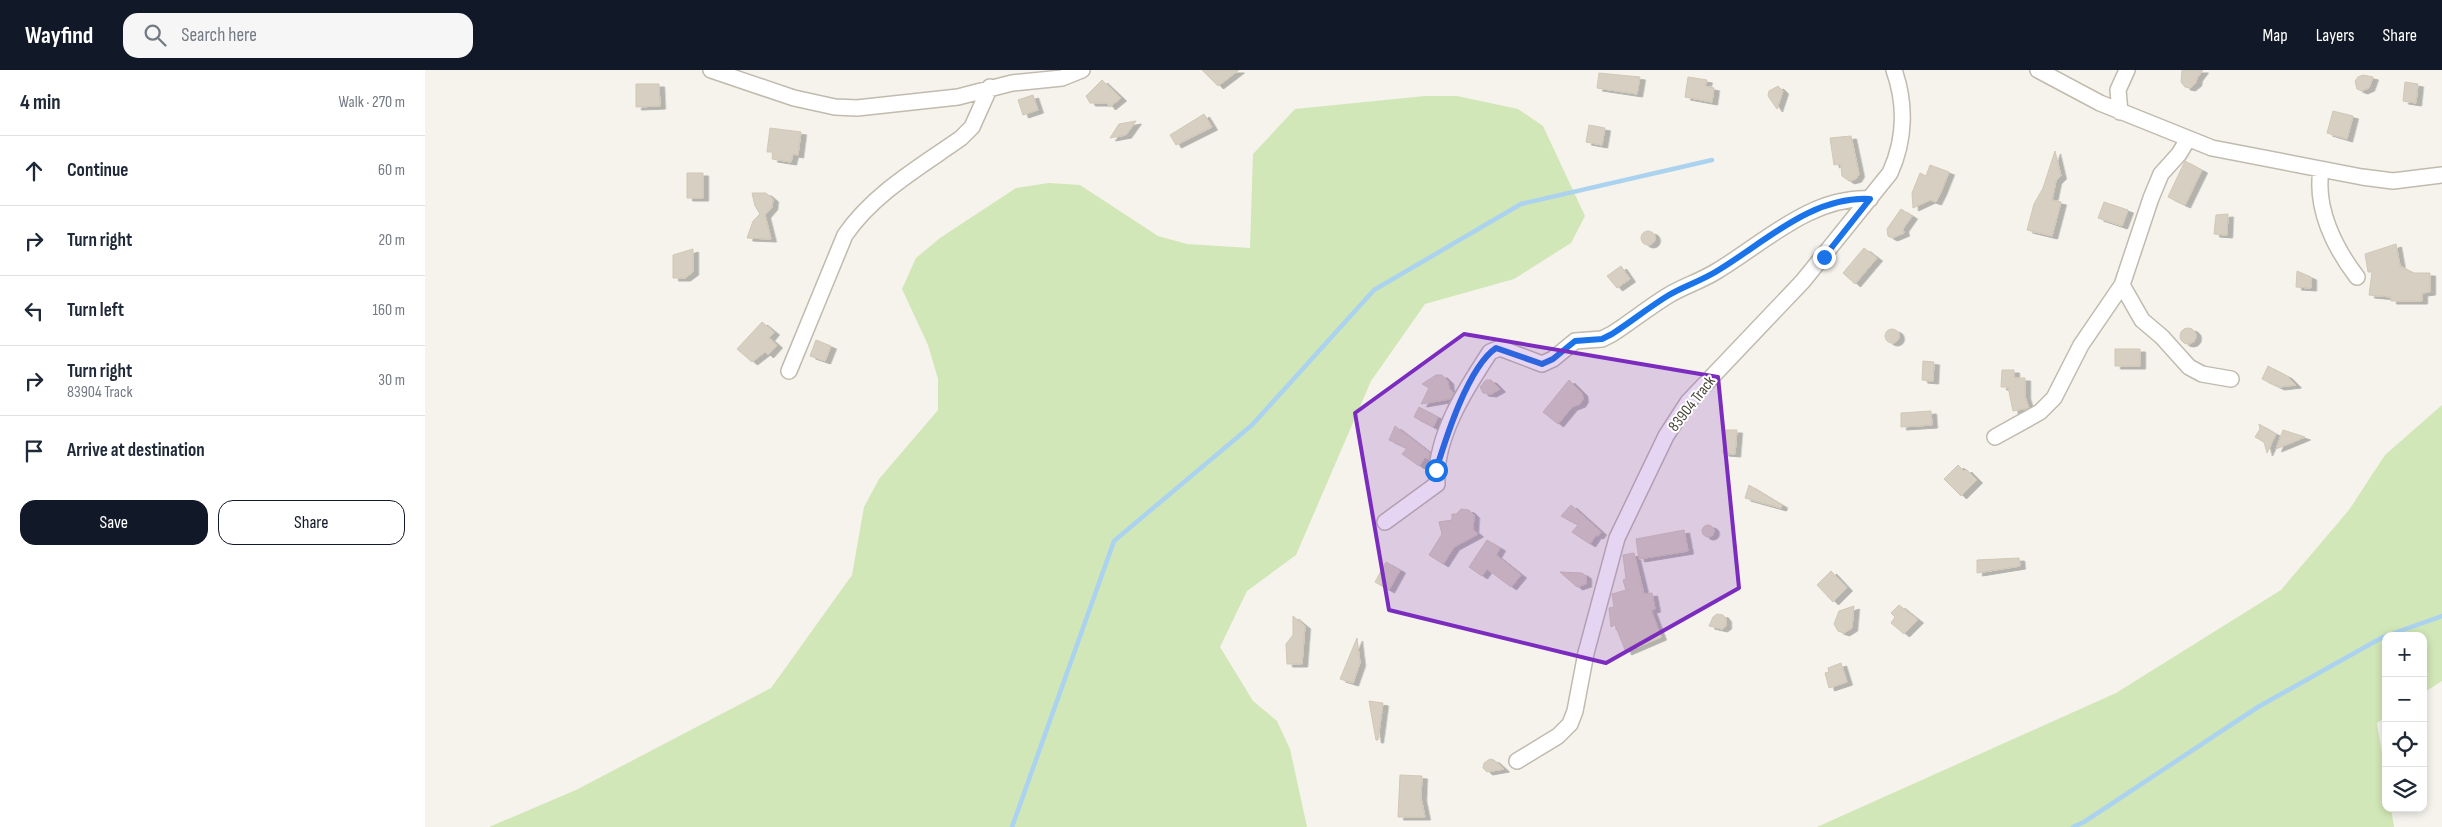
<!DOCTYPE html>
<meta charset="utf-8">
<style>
:root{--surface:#fff;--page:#f6f6f7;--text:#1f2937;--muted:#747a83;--line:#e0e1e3;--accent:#111827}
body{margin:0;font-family:"Sofia Sans Condensed",sans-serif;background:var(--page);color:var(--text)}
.controls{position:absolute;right:15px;bottom:15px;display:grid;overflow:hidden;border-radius:10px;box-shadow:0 2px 8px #0003}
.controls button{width:45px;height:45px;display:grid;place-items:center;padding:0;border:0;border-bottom:1px solid var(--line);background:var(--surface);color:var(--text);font:25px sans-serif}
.stop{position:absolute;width:15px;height:15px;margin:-11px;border:4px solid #1a73e8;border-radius:50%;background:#fff}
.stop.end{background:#1a73e8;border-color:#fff;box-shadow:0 1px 5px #0008}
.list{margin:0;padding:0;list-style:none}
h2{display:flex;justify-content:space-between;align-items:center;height:65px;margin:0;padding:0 20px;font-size:21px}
h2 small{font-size:16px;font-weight:400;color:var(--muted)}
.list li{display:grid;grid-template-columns:32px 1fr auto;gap:15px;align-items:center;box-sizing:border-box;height:70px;padding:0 20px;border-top:1px solid var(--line)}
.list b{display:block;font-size:19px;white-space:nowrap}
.list p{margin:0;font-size:16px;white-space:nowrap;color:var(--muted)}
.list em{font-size:16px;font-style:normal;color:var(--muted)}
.actions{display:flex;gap:10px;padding:15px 20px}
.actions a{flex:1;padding:11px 0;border:1px solid var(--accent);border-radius:15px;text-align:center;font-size:18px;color:var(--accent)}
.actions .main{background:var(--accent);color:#fff}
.icon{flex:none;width:28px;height:28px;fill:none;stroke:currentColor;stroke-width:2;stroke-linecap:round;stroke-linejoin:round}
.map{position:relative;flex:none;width:2017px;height:757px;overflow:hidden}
header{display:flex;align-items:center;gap:30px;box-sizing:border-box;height:70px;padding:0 25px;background:var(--accent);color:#fff}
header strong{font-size:24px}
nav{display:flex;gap:28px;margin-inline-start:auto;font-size:18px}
.search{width:350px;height:45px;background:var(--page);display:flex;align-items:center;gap:12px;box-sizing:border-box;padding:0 18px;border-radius:15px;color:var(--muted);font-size:19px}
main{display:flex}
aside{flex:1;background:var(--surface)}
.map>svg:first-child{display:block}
.green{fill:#d1e7b7}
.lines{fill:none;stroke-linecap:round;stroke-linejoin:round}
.stream{stroke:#abd2ef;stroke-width:4.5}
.building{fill:#d7cfc1;stroke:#d1c7b5;filter:url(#shadow)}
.street-casing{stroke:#c1bbae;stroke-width:18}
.street{stroke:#fff;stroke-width:15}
.route{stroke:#1a73e8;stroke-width:6}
.marked{fill:#7b2cbf;fill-opacity:0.2;stroke:#7b2cbf;stroke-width:4;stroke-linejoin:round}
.labels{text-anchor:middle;stroke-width:4;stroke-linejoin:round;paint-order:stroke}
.street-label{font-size:16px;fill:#4a4439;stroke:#fff}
</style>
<header>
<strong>Wayfind</strong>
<div class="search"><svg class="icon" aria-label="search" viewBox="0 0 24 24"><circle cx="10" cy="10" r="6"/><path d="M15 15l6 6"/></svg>Search here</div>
<nav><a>Map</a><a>Layers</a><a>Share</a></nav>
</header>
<main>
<aside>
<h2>4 min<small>Walk · 270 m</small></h2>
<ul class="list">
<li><svg class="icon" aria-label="ahead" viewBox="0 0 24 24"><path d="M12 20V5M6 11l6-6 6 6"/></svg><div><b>Continue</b></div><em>60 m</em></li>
<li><svg class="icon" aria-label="right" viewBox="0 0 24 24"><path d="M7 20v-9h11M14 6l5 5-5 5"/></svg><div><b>Turn right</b></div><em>20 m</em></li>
<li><svg class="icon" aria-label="left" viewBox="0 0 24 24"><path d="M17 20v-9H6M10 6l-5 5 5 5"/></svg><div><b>Turn left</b></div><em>160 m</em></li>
<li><svg class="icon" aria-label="right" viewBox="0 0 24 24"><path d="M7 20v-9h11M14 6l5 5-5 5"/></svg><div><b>Turn right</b><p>83904 Track</p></div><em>30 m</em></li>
<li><svg class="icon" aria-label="arrive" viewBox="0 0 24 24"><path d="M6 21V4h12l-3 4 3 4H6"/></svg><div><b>Arrive at destination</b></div></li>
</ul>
<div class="actions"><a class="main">Save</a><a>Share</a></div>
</aside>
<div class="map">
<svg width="2017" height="757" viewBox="0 0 2017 757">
<defs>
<filter id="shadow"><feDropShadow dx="5.5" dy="3" stdDeviation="0" flood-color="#0004"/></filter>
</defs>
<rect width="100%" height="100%" fill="#f5f3ec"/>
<path class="green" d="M1000 26H1032L1093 39 1118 56 1160 146 1146 173 1089 209 1000 234 946 311 871 485 822 521 795 577 828 631 852 651 865 679 882 757H64L151 720 346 618 427 505 439 437 454 409 513 340V309L503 275 477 219 491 188 515 168 591 118 624 113 655 115 733 166 762 174 825 178 828 84 870 39Z
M2017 335V611L1998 623V566H1961V647L1952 653 1961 707V738H1966L1969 757H1392L1691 623 1856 520 1924 440 1960 385Z"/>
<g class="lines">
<path class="stream" d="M587 757 689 471 827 355 949 220 1096 134 1287 90
M1648 757 1659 752 1833 637 1958 567 2017 546"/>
</g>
<path class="building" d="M777 0H814L793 16Z
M1757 0H1778L1772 8 1771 13 1765 18 1760 17 1756 12Z
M1174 3 1215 7 1212 24 1172 18Z
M1938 5 1948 7 1944 18 1937 21 1932 19 1930 11 1933 7Z
M1263 7 1282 10 1280 16 1289 18 1287 32 1260 27Z
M677 10 696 28 685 37 682 33H665L661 26Z
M1980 12 1993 14 1991 33 1978 31Z
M211 14H234L235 36 211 37Z
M1353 16 1358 21 1352 39 1343 26 1344 21Z
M608 25 613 40 598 45 593 30Z
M1908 41 1928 46 1922 69 1902 63Z
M779 44 787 57 751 75 745 65Z
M711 51 701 65 685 68 694 54Z
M1164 55 1180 58 1177 75 1161 72Z
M345 58 376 62 373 85 368 84 366 92 347 89 348 82H342Z
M1426 66 1434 104 1431 109 1424 111 1417 106 1416 94 1409 95 1405 68Z
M1630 81 1636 106 1631 111 1627 130 1636 132 1627 166 1602 160 1609 134 1618 118Z
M1760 91 1777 100 1760 135 1743 127Z
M1505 95 1524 102 1516 122 1511 132 1505 130 1488 138 1487 123 1495 103 1501 106Z
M262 103H278V128H262Z
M327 123H341L348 129 347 137 340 145 346 169 322 168 328 151 335 144 330 136Z
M1679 132 1703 140 1697 156 1673 148Z
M1476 139 1487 146 1478 159 1479 163 1467 168 1463 166 1462 159Z
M1803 144 1802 165 1789 164 1791 145Z
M1216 168a7 7 0 1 1 14 0a7 7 0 1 1-14 0Z
M1971 174 1975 196 1989 203H2005V222L1997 223V231H1966V227L1944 225 1947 202H1943L1940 184Z
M1439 178 1452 188 1430 214 1418 203Z
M268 179V202L260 208H248V185Z
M1196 196 1205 209 1192 218 1182 206Z
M1872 201 1886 207V218L1871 217Z
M337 252 349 262 344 268 352 275 343 285 340 282 327 292 312 279Z
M1755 266a8 8 0 1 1 16 0a8 8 0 1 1-16 0Z
M1460 266a7 7 0 1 1 14 0a7 7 0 1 1-14 0Z
M391 270 406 276 400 291 385 286Z
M1690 279H1715V296H1690Z
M1498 291 1509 292 1508 311 1497 310Z
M1843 296 1862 306 1871 315 1854 317 1837 309Z
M1577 300H1589V308H1600V326L1604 338 1588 341 1583 317H1576Z
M1011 305H1017L1023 311 1024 318 1029 323 1025 329 996 334 1004 318 997 314Z
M1061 310H1066L1075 319 1066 324 1058 323 1055 317Z
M1144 310 1157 323 1158 329 1155 334 1147 337 1133 354 1118 342Z
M994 337 1013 347 1008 357 989 347Z
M1506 341 1507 355 1476 357V343Z
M1834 354 1851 364 1842 383 1839 372 1830 367 1835 359Z
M970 356 1005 383 1004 389 1000 387 994 396 977 384 982 378 964 370Z
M1300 360H1312L1310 384 1298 383Z
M1858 360 1880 367 1851 379Z
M1533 395 1539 401 1541 399 1552 410 1536 426 1519 409Z
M1324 415 1357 435 1356 438 1320 428Z
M1146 435 1176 462 1173 466 1171 465 1165 474 1147 462 1153 455 1136 446Z
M1036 439 1044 440 1049 445 1048 460 1053 464 1029 477 1018 494 1004 485 1017 464 1014 452 1027 450V444H1031Z
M1277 461a6 6 0 1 1 12 0a6 6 0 1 1-12 0Z
M1259 460 1263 481 1214 489 1211 469Z
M1062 470 1075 478 1071 485 1096 505 1086 517 1062 499 1057 506 1044 497Z
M1209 483 1219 524 1227 523 1230 539 1226 540 1236 567 1201 582 1190 555 1186 557 1184 538 1189 537 1187 524 1201 520 1198 510 1201 509 1198 485Z
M1594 488 1595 496 1552 503V490Z
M961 492 975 500 964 520 950 512Z
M1406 501 1422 518 1408 532 1392 515Z
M1135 502 1157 503 1161 506V514L1152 517Z
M1474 535 1493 550 1479 564 1466 553 1470 547 1466 543Z
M1429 536 1427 558 1419 563 1413 561 1409 554 1414 541Z
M1292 544 1298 545 1301 549V556L1297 559 1284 556 1288 547Z
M868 546 880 556 877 594H862L861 574 868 565Z
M932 568 935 593 928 613 915 609Z
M1416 593 1422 612 1404 618 1400 603 1404 602 1403 598Z
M944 631 958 633 953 670H951Z
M1065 689 1069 690 1079 699 1062 702 1058 698 1059 693Z
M975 705 997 706 996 728 1000 747H973Z"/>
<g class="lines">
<g class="street-casing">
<path id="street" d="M286 0 369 28 410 37 432 38 533 27 587 13 637 8 657 0
M1613 0 1675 33 1787 78 1937 107 1968 111 2017 105
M1695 42 1693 20 1702 0
M1896 100C1890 138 1909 177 1932 207
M1697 215 1717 250 1737 267 1764 297 1777 304 1806 309
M364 301 420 165C449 123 495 97 536 68L547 57 565 17
M1570 367 1615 342 1629 328 1656 275 1697 215 1726 128 1736 104 1754 84 1763 69
M960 452 1012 414C1009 368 1040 320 1065 282L1075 278 1117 294 1128 289 1150 271 1177 269 1187 264C1206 252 1224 237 1244 225 1259 216 1276 211 1292 201 1339 173 1386 126 1445 129
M1092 691 1133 666 1145 654 1150 641 1161 583 1192 468 1241 366 1263 332 1378 211 1465 103C1480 70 1481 34 1469 0"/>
</g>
<use href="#street" class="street"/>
</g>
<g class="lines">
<path class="route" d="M1011 400C1021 368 1043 297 1071 278L1117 294 1128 289 1150 271 1177 269 1187 264C1206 252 1224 237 1244 225 1259 216 1276 211 1292 201 1339 173 1386 126 1445 129L1399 187"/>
</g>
<path class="marked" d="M1039 264 1293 307 1314 518 1181 593 964 540 930 343Z"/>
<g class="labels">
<g class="street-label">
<text transform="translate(1266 333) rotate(-52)" y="6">83904 Track</text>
</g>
</g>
</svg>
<div class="controls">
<button>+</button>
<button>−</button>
<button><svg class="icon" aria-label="locate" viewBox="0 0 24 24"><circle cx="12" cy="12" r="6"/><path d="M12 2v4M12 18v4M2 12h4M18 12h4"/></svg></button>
<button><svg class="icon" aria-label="layers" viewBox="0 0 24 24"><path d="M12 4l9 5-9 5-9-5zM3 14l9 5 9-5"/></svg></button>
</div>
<div class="stop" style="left:1011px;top:400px"></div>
<div class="stop end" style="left:1399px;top:187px"></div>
</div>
</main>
